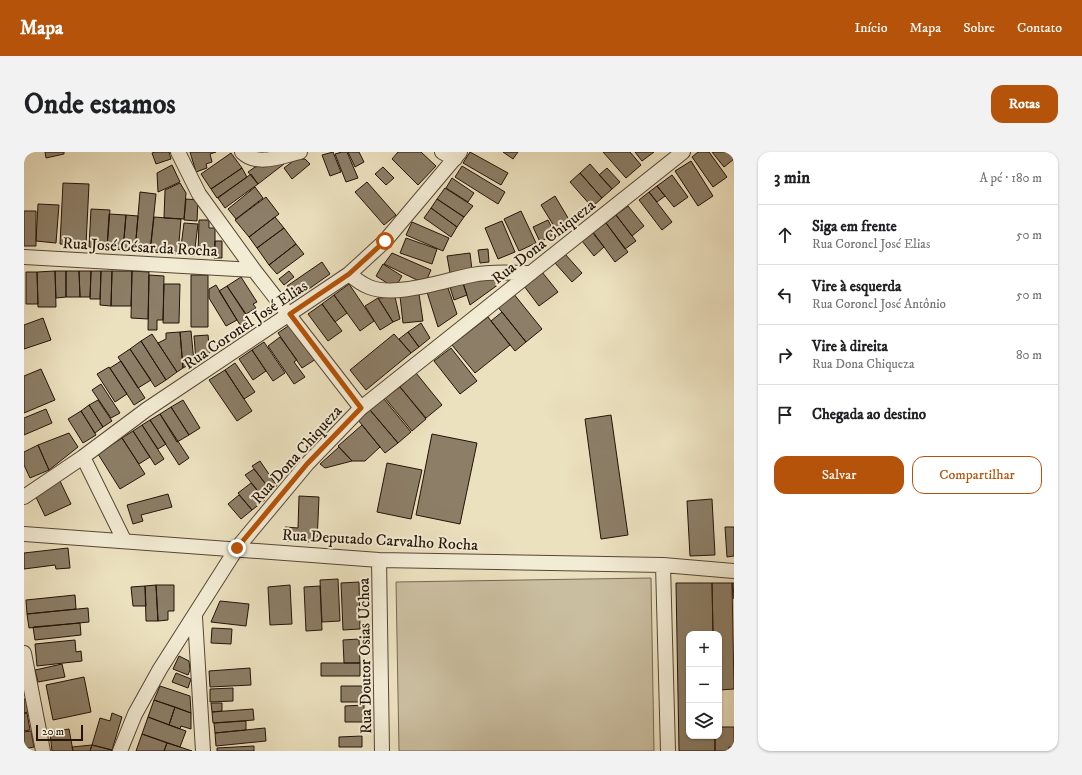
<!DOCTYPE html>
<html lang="pt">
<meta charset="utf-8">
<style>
:root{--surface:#fff;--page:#f2f2f2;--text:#202124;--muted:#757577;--line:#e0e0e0;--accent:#b45309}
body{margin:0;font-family:"IM FELL DW Pica",serif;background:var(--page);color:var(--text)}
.controls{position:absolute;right:12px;bottom:12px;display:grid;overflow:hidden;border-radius:8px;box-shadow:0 1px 3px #0004}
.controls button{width:36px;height:36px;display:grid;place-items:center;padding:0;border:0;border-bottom:1px solid var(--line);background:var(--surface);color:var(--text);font:20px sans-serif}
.scale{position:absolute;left:12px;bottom:10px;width:47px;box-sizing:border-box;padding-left:4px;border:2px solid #231308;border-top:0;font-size:11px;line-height:14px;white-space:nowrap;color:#231308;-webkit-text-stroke:3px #f3ecd5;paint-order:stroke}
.stop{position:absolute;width:12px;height:12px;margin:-9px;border:3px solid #b45309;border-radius:50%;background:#fff}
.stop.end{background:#b45309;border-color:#fff;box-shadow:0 1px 4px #0008}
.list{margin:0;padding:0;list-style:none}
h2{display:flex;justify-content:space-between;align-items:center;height:52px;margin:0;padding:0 16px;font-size:17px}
h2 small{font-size:13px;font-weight:400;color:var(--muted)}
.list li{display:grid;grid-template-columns:26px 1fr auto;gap:12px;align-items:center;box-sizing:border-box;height:60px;padding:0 16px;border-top:1px solid var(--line)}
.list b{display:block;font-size:15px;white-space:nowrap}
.list p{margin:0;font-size:13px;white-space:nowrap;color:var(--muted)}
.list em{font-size:13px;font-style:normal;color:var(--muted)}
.actions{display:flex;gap:8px;padding:12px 16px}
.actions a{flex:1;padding:9px 0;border:1px solid var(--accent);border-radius:12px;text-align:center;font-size:14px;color:var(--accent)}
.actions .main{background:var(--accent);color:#fff}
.icon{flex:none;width:22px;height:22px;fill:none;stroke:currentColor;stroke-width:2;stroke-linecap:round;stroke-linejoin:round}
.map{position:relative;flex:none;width:710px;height:599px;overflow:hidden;border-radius:12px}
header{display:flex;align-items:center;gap:24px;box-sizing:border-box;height:56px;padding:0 20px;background:var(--accent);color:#fff}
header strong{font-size:19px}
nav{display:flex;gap:22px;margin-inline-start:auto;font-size:14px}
.intro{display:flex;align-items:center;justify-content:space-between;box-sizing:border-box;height:96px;padding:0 24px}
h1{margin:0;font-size:28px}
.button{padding:10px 18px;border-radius:12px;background:var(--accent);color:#fff;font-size:14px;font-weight:700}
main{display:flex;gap:24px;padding:0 24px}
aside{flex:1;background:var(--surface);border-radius:12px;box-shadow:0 1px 3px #0004}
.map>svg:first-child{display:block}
.green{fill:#cabea0;stroke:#766854}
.building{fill:#8c7e67;stroke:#231308}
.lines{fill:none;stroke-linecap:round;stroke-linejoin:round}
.minor-casing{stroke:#554636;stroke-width:16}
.minor{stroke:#f3ecd5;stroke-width:14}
.route{stroke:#b45309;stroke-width:5}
.labels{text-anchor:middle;stroke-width:4;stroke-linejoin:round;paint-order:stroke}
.street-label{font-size:16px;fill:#231308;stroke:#f3ecd5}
</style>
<header>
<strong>Mapa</strong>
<nav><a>Início</a><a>Mapa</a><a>Sobre</a><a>Contato</a></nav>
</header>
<div class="intro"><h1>Onde estamos</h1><a class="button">Rotas</a></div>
<main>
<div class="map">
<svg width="710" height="599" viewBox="0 0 710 599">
<rect width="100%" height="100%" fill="#ece1bf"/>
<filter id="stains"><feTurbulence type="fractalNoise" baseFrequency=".005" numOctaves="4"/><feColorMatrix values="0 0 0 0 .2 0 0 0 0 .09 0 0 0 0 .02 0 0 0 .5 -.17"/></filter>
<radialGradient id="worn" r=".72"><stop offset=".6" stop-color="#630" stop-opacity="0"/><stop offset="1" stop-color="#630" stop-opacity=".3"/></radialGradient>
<path class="green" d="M627 426 630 599H375L372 430Z"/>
<path class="building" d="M21 0H40V2L22 6Z
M131 0H145L147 7 132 12 128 1Z
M166 0H192L186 2 188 10 182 12 183 16 172 20Z
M309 0 317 20 306 24 298 3Z
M318 0H323L334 26 322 30 311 2Z
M324 0H335L340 10 331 15Z
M374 0H397L412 14 394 33 368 7Z
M446 0 484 21 477 33 439 11Z
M479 0H494L489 7Z
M579 0H606L617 13 602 26Z
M611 0H630L618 9Z
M674 0H685L703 25 689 35 668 5Z
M688 0H710V7L700 15Z
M207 1 218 16 187 37 177 22Z
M272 7H281L286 12 268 27 260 16Z
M667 9 689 44 674 54 651 19Z
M256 10 260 12 234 32 224 20 231 15Z
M566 12 588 37 578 46 556 21Z
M148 13 156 30 134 40 133 21Z
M438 14 481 40 474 52 431 25Z
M359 15 370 26 362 33 351 22Z
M218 16 223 25 193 46 187 37Z
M583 16 596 30 588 37 575 23Z
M556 21 578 46 568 55 546 30Z
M227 22 234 32 201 56 194 46Z
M648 23 664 45 650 55 633 34Z
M428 26 450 41 444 50 422 36Z
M343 30 372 63 360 73 331 40Z
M39 31 65 32 62 93 36 92Z
M156 31 162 41 160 67 140 66 141 38Z
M633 34 641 44 633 50 625 40Z
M231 35 239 46 212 67 204 57Z
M421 36 449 54 440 65 413 47Z
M116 40 132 42 126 100 111 99Z
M625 40 648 70 638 78 615 48Z
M531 44 547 71 533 79 517 53Z
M242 45 255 62 225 85 211 68Z
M162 47 174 48 173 69 160 68Z
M413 47 440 65 433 75 407 56Z
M14 52 35 53 32 91 12 89Z
M604 54 620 74 608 84 592 63Z
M407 56 433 75 427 85 400 66Z
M67 57 86 58 83 96 65 95Z
M0 59H12V94H0Z
M497 59 512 91 495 99 480 67Z
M85 62 102 63 99 98 83 96Z
M102 63 114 64 111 99 99 98Z
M592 63 612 89 601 97 582 71Z
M130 65 157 67 154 102 126 100Z
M251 65 260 76 233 96 225 85Z
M175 68H185V76H191V103L174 102Z
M524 68 531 82 516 90 509 75Z
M478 69 491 100 474 107 461 76Z
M388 70 425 86 419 99 382 83Z
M160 71 174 72 170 104 156 102Z
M582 71 604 100 591 110 569 80Z
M260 76 272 92 245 113 233 96Z
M568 80 580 95 570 104 558 89Z
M382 86 413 97 408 112 376 101Z
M191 89H198V106H190Z
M272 92 280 102 253 122 245 113Z
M464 97 465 110 456 111 454 98Z
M368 101 407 118 403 127 393 128 360 112Z
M446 101 448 118 426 121 423 104Z
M541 102 558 121 548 130 531 111Z
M298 110 306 122 272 146 263 134Z
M359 112 378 124 371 136 352 124Z
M31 119H42V145L32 146Z
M31 119 32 155H14L13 120Z
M42 119H55L56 145H42Z
M55 119H67L66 145H56Z
M67 119H77L76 147H66Z
M77 119H88L87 154 76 153Z
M88 119H108L107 154H87Z
M108 119 125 120 124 167 107 166Z
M265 119 270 125 260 133 255 127Z
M2 120H13L14 152H2Z
M518 120 534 140 515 154 500 134Z
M125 123 140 124 139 168H133V178H124Z
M167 123H184V175H167Z
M217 125 233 150 229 152 232 156 222 162 203 134Z
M470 126 475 132 446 153 438 128Z
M438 128 443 143 430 148 425 132Z
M140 132H156L155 171H139Z
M325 132 350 169 336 179 310 143Z
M192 133 213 168 202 174 185 146V137Z
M423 133 433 162 414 175 403 140Z
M203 134 227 171 218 176 195 139Z
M489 141 518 177 502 190 473 154Z
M395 142 399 169 379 171 376 144Z
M310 143 323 161 311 170 298 152Z
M371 145 376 167 369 170 354 146Z
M354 146 369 170 356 178 341 154Z
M298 152 318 179 304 189 284 162Z
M478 160 502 190 491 199 467 169Z
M464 165 486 193 451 221 428 193Z
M19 166 27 188 0 197V173Z
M397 171 406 186 395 195 384 180Z
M267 172 292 207 278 216 254 181Z
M167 179 170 210 159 216 156 180Z
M156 180 159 216 153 220 134 191 142 187V181Z
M384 180 395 195 387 201 375 187Z
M128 182 153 220 142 228 117 189Z
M370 182 387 201 342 238 326 218Z
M184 183 186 201 172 209 170 184Z
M256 185 273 208 270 210 281 225 270 232 244 194Z
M117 189 142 228 131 235 106 197Z
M240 190 261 221 249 229 228 198Z
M427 196 453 229 436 242 410 209Z
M106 197 127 228 114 236 94 205Z
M228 198 242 219 229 228 215 207Z
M97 209 121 246 110 253 86 216Z
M211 211 231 240 220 247 201 218Z
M85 215 103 242 91 250 73 222Z
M17 217 31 248 0 261V224Z
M201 218 228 259 213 269 185 228Z
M392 221 418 253 402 266 376 235Z
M77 232 96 261 87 266 68 238Z
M376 235 402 267 388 279 361 246Z
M360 247 387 280 374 291 346 258Z
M74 248 88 269 79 275 65 253Z
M159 248 176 276 165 283 147 255Z
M65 253 79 275 71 281 57 259Z
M147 255 165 283 153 290 136 262Z
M22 257 28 271 0 283V266Z
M346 258 374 291 361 301 334 268Z
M57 259 72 283 59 291 44 267Z
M136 262 165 306 155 313 126 268Z
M587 263 604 383 577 387 561 267Z
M126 268 142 292 134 297 118 273Z
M118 273 140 307 131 313 109 279Z
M338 273 356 295 341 309H328L314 294Z
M109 279 126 305 115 312 98 286Z
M45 281 54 295 25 318 14 293Z
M408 282 453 291 436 372 392 363Z
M98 286 121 322 96 337 74 302Z
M14 293 25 318 6 326 0 313V300Z
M315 295 328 309 301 316 296 312Z
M236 309 253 334 247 339 228 314Z
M363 311 398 318 387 367 353 360Z
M230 317 247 339 239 345 221 323Z
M36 329 47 352 21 364 10 341Z
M227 331 241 348 228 358 214 341Z
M144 342 148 355 117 363 119 369 109 372 103 353Z
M215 343 228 358 217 367 204 352Z
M275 344 295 345 293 390 260 389 261 375 274 376Z
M688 347 691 403 666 404 663 349Z
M701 375H710V404L703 405Z
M44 396 46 416 32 417 31 413 0 417V401Z
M314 427 316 469 298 470 296 428Z
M335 430 336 477 319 478 317 431Z
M652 431H688L689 482H665V584H691V599H655Z
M688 431H708L710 537 695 538V482H689Z
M708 431H710L709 447Z
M132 433H150V459H144V468L134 469Z
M132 433 134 469H122L121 434Z
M266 433 268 472 246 473 244 435Z
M121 434 122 454H109L107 435Z
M296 434 298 478 282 479 280 435Z
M51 443 52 457 3 462 2 448Z
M196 449 225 452 222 474 187 470Z
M64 456 65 470 5 476 3 462Z
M56 471 57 483 11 488 9 475Z
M188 476 208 477 207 492 187 491Z
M335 487 336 511H320L319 488Z
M51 488 52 500 57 499 58 509 13 514 11 492Z
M155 504 165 509 166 518 164 523 149 517Z
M297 511H336V524H297Z
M38 512 41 525 14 530 11 518Z
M226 516 227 533 186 535 185 519Z
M152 521 167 527 164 536 148 530Z
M60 525 67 560 29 568 22 533Z
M136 534 166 544 167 561 130 548Z
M317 534H340V550H317Z
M209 536V549L186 550V537Z
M0 547H2L4 560 0 561Z
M130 548 151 555 145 573 124 565Z
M187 551H198V559L188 560Z
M340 553V570H321V554Z
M151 555 167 561V577L157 574 156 577 145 573Z
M229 557 230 568 189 571 188 560Z
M3 561 6 578 0 579V562Z
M88 561 98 565 88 598 68 593 76 566 86 569Z
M124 565 162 579 156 595 118 582Z
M222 569V578L191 581 190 571Z
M695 575H710V595H705V599H691V584H695Z
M241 576 242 589 192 594 191 581Z
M45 577 49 599H28L26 580Z
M7 579 10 595 0 597V580Z
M118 582 143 591 140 599H112Z
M338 584V595H315V585Z
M143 591 156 595 168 599H140Z
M68 593 66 599H49L48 595Z
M68 593 88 598 87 599H66Z
M230 594V599H193V596Z"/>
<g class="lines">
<g class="minor-casing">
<path id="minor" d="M154 0 175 42 230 118 337 256
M218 0C233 15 258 4 276 0
M418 0 431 7
M0 105 230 118
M325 122C331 127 338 132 345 135 372 146 421 128 448 123 468 119 487 121 507 121
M59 305 100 388
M0 345 59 305 122 258 325 122 361 89 436 0
M0 382 355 408 639 413 710 419
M355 408 358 599
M639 413 644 599
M171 465 179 599
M0 501 19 599
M96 599 111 562 136 517 213 396 283 312 337 256 659 0"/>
</g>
<use href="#minor" class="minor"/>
</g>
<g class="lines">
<path class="route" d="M213 396 283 312 337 256 266 162 325 122 361 89"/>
</g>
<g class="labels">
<g class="street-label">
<text transform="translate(519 89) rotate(-38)" y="6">Rua Dona Chiqueza</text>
<text transform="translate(116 94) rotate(3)" y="6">Rua José César da Rocha</text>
<text transform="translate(221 172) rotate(-34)" y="6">Rua Coronel José Elias</text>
<text transform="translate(272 302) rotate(-48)" y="6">Rua Dona Chiqueza</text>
<text transform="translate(356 387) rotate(3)" y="6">Rua Deputado Carvalho Rocha</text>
<text transform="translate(340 504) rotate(-91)" y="6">Rua Doutor Osias Uchoa</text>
</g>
</g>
<rect width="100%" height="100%" filter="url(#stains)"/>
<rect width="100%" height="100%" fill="url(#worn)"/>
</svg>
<div class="controls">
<button>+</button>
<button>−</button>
<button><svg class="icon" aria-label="layers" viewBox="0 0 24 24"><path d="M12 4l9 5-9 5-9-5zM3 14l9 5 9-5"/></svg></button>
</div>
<div class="scale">20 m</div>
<div class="stop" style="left:361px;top:89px"></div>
<div class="stop end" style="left:213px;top:396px"></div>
</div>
<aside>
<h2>3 min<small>A pé · 180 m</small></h2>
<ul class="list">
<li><svg class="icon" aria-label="ahead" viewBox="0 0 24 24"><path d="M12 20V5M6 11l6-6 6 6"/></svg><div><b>Siga em frente</b><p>Rua Coronel José Elias</p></div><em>50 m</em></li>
<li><svg class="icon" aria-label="left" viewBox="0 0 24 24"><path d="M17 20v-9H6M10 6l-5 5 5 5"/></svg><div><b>Vire à esquerda</b><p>Rua Coronel José Antônio</p></div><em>50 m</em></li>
<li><svg class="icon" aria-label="right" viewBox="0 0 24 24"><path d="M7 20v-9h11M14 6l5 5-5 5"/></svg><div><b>Vire à direita</b><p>Rua Dona Chiqueza</p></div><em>80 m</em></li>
<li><svg class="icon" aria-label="arrive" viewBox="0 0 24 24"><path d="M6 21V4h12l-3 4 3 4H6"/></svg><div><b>Chegada ao destino</b></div></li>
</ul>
<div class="actions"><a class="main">Salvar</a><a>Compartilhar</a></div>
</aside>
</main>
